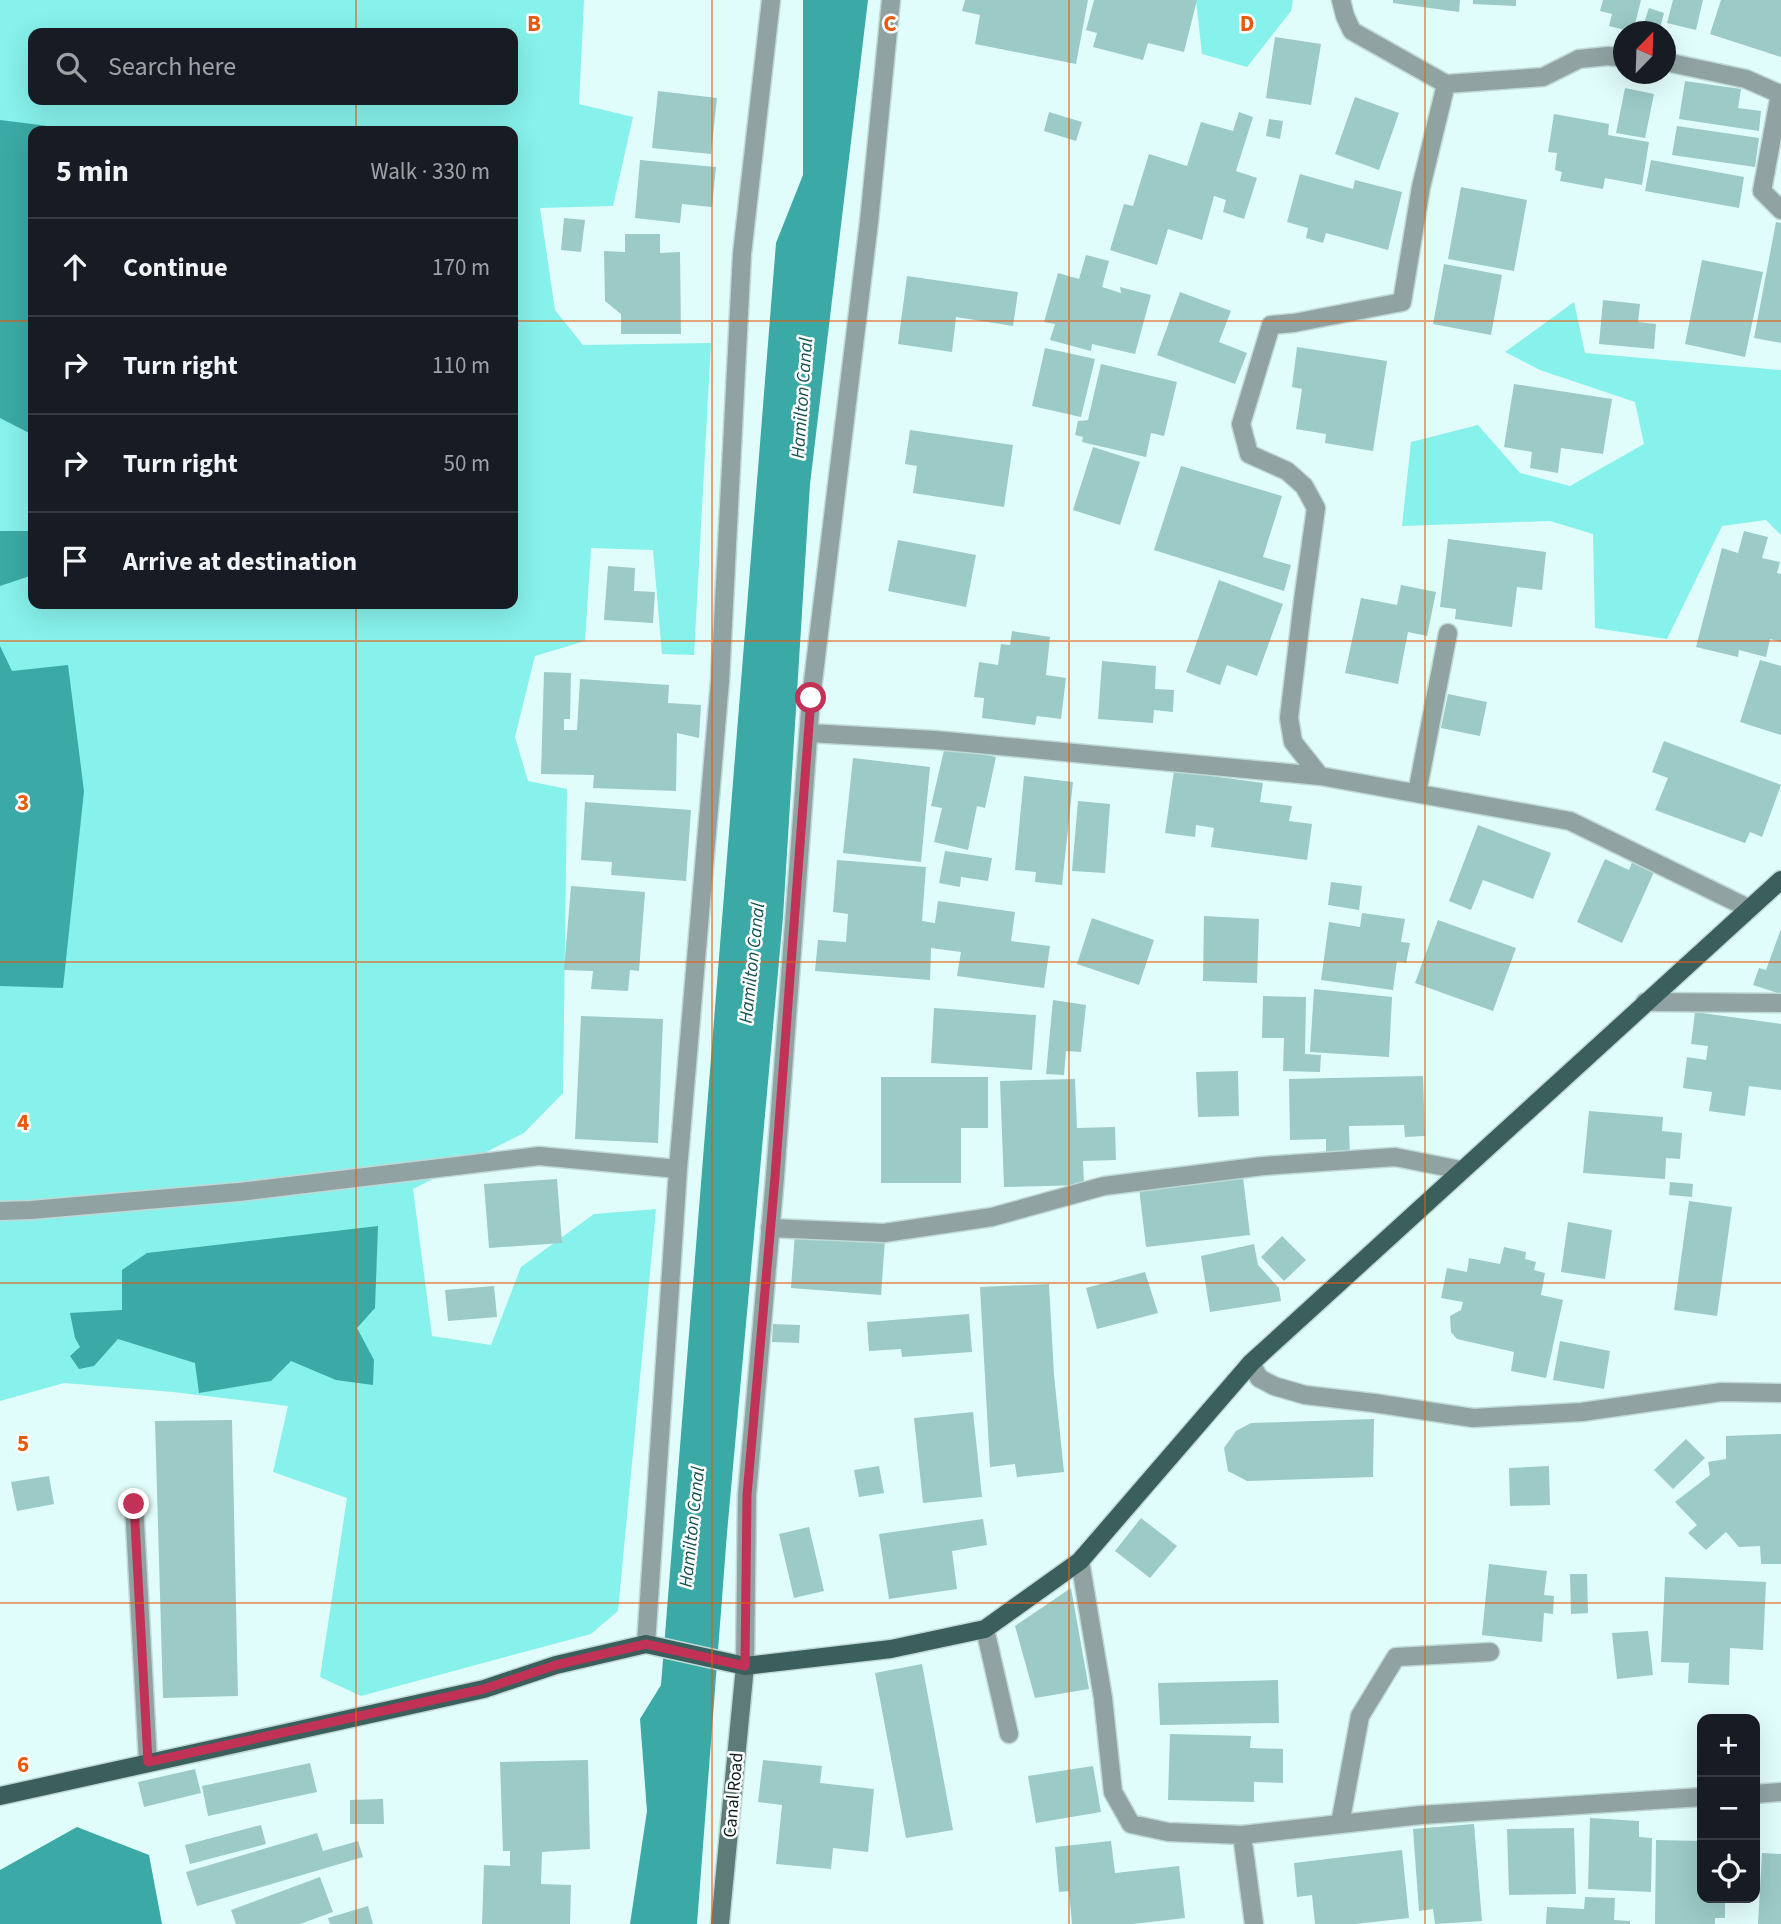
<!DOCTYPE html>
<meta charset="utf-8">
<style>
:root{--surface:#171b24;--page:#242831;--text:#f1f3f6;--muted:#9ea1a6;--line:#363941}
body{margin:0;font-family:"Source Sans 3",sans-serif;background:var(--page);color:var(--text)}
.controls{position:absolute;right:21px;bottom:21px;display:grid;overflow:hidden;border-radius:14px;box-shadow:0 7px 28px #0002}
.controls button{width:63px;height:63px;display:grid;place-items:center;padding:0;border:0;border-bottom:2px solid var(--line);background:var(--surface);color:var(--text);font:35px sans-serif}
.compass{position:absolute;left:1613px;top:21px;width:63px;height:63px;border-radius:50%;background:var(--surface);box-shadow:0 7px 28px #0002;rotate:23deg}
.stop{position:absolute;width:21px;height:21px;margin:-16px;border:5px solid #c13256;border-radius:50%;background:#fff}
.stop.end{background:#c13256;border-color:#fff;box-shadow:0 2px 7px #0008}
.list{margin:0;padding:0;list-style:none}
h2{display:flex;justify-content:space-between;align-items:center;height:91px;margin:0;padding:0 28px;font-size:30px}
h2 small{font-size:23px;font-weight:400;color:var(--muted)}
.list li{display:grid;grid-template-columns:46px 1fr auto;gap:21px;align-items:center;box-sizing:border-box;height:98px;padding:0 28px;border-top:2px solid var(--line)}
.list b{display:block;font-size:26px;white-space:nowrap}
.list em{font-size:23px;font-style:normal;color:var(--muted)}
.icon{flex:none;width:38px;height:38px;fill:none;stroke:currentColor;stroke-width:2;stroke-linecap:round;stroke-linejoin:round}
.map{position:relative;flex:none;width:1781px;height:1924px;overflow:hidden}
.search{position:absolute;background:var(--surface);box-shadow:0 7px 28px #0002;left:28px;top:28px;width:490px;height:77px;display:flex;align-items:center;gap:18px;box-sizing:border-box;padding:0 24px;border-radius:14px;color:var(--muted);font-size:26px}
.panel{position:absolute;background:var(--surface);box-shadow:0 7px 28px #0002;left:28px;top:126px;width:490px;height:483px;border-radius:14px}
.map>svg:first-child{display:block}
.green{fill:#87f1eb;fill-rule:evenodd}
.water{fill:#3ba9a5}
.building{fill:#9bcac7}
.lines{fill:none;stroke-linecap:round;stroke-linejoin:round}
.lane-casing{stroke:#bfd9d7;stroke-width:21}
.street-casing{stroke:#bfd9d7;stroke-width:21}
.secondary-casing{stroke:#bfd9d7;stroke-width:21}
.primary-casing{stroke:#bfd9d7;stroke-width:21}
.lane{stroke:#90a3a2;stroke-width:18}
.street{stroke:#90a3a2;stroke-width:18}
.secondary{stroke:#5e7b79;stroke-width:18}
.primary{stroke:#3b5f5d;stroke-width:18}
.route{stroke:#c13256;stroke-width:9}
.grid{fill:none;stroke:#e8590c;stroke-width:2;stroke-opacity:0.55}
.labels{text-anchor:middle;stroke-width:5;stroke-linejoin:round;paint-order:stroke}
.street-label{font-size:18px;fill:#0a1c1b;stroke:#fff}
.water-label{font-size:19px;font-style:italic;fill:#165452;stroke:#fff}
.grid-label{font-size:23px;text-anchor:middle;font-weight:bold;fill:#e8590c;stroke:#fff;stroke-width:5;stroke-linejoin:round;paint-order:stroke}
</style>
<div class="map">
<svg width="1781" height="1924" viewBox="0 0 1781 1924">
<rect width="100%" height="100%" fill="#e1fdfb"/>
<path class="green" d="M0 0H584L579 104 633 117 613 206 540 208 555 310 583 345 711 343 694 655 662 654 653 550 591 548 585 641 535 656 515 737 528 781 567 789 563 1093 524 1133 413 1189 432 1336 491 1345 521 1267 594 1214 656 1209 618 1611 591 1634 361 1696 320 1677 347 1498 273 1472 288 1406 173 1392 64 1383 0 1401ZM33 33H513V100H33ZM33 131H513V604H33Z
M1196 0H1293L1291 11 1247 67 1202 54Z
M1574 302 1585 353 1781 370V535L1766 520 1722 526 1667 639 1595 628 1593 534 1550 521 1402 526 1411 442 1478 425 1520 473 1570 486 1644 444 1635 402 1540 370 1505 352Z"/>
<path class="water" d="M803 0H868L810 484 783 917 727 1533 697 1924H630L647 1811 640 1719 661 1685 776 243 803 175Z
M0 120 72 129V131H33V435L0 418Z
M0 531H33V575L0 586Z
M0 646 12 671 68 665 84 791 63 988 0 986Z
M378 1226 375 1308 357 1328 374 1360 373 1385 336 1380 291 1361 271 1381 199 1393 195 1363 118 1339 94 1366 79 1369 70 1356 80 1347 75 1338 70 1313 122 1310V1270L147 1253Z
M77 1827 149 1855 162 1924H0V1870Z"/>
<path class="building" d="M965 0H1088L1076 64 975 44 980 15 962 11Z
M1094 0H1197L1184 52 1148 43 1143 60 1093 47 1097 33 1086 30Z
M1393 0H1460L1459 12 1393 3Z
M1473 0H1516V6L1473 4Z
M1603 0H1641L1633 32 1609 26 1612 14 1600 11Z
M1673 0H1703L1696 30 1667 23Z
M1721 0H1781V57L1710 34Z
M1649 8 1664 13 1659 32H1641Z
M1275 37 1321 44 1311 105 1266 98Z
M1685 81 1741 89 1738 108 1761 111 1759 131 1679 119Z
M1625 88 1654 94 1645 138 1616 133Z
M658 91 717 98 711 154 652 148Z
M1355 97 1399 113 1379 170 1335 154Z
M1049 112 1082 122 1076 141 1044 131Z
M1239 112 1253 117 1236 171 1257 178 1244 219 1223 212 1226 200 1214 196 1202 240 1168 229 1157 265 1110 250 1124 204 1133 206 1149 154 1187 166 1201 122 1233 131Z
M1554 114 1609 124 1608 135 1649 142 1642 185 1605 178 1603 189 1560 181 1562 172 1555 170 1557 153 1548 152Z
M1269 119 1283 121 1280 139 1266 136Z
M1677 126 1759 138 1755 167 1672 155Z
M640 160 716 167 712 207 682 204 680 223 635 218Z
M1651 160 1744 177 1739 208 1645 191Z
M1300 174 1353 189 1355 180 1402 192 1388 250 1326 233 1323 243 1306 238 1308 228 1287 222Z
M1461 187 1527 200 1514 271 1448 259Z
M564 218 585 220 581 252 561 250Z
M1776 222 1781 223V343L1754 338Z
M625 234H660V253L680 252 681 334H621V314L605 301 604 251 625 252Z
M1086 255 1109 261 1102 287 1121 293 1120 287 1151 295 1135 354 1092 344 1091 351 1050 340 1055 324 1044 322 1058 273 1079 279Z
M1702 260 1763 272 1745 357 1685 344Z
M1444 264 1502 275 1491 335 1433 324Z
M907 276 1018 292 1013 326 956 317 952 352 898 344Z
M1180 292 1231 311 1219 342 1247 353 1235 384 1157 355Z
M1603 300 1640 304 1638 322 1656 324 1654 349 1599 344Z
M1297 347 1387 361 1373 451 1325 443 1326 434 1296 429 1302 389 1292 387Z
M1045 348 1095 359 1081 417 1032 406Z
M1101 364 1177 382 1164 436 1151 433 1146 457 1082 442 1083 437 1075 435 1078 421 1088 420Z
M1514 384 1612 399 1603 454 1561 448 1558 473 1530 468 1532 452 1504 447Z
M910 430 1013 445 1004 507 913 493 917 466 905 464Z
M1093 447 1140 462 1120 525 1073 510Z
M1181 466 1282 496 1263 557 1291 565 1284 591 1154 550Z
M1744 531 1768 537 1762 558 1780 562 1777 573 1781 574V642L1770 639 1766 657 1739 650 1738 657 1696 647 1722 548 1738 553Z
M1448 539 1546 552 1542 590 1517 587 1512 627 1455 619 1456 609 1440 607Z
M898 540 976 555 966 607 888 591Z
M608 566 635 568 634 591 655 592 653 623 604 620Z
M1219 580 1283 604 1257 676 1227 665 1220 685 1186 672Z
M1401 585 1436 592 1427 636 1408 632 1398 684 1345 673 1361 598 1397 605Z
M1012 631 1050 637 1046 675 1066 678 1061 719 1037 716 1035 725 982 718 984 698 974 697 979 662 998 665 1001 644 1010 645Z
M1760 660 1781 666V735L1740 722Z
M1102 661 1156 666 1155 689 1174 690 1173 712 1154 710 1153 723 1098 719Z
M544 672 571 673 570 719H564V730H577L580 679 669 685 668 703 701 705 699 738 677 733 676 791 593 788 594 775 541 774Z
M1448 694 1487 702 1480 736 1441 728Z
M1664 741 1781 785 1762 837 1750 832 1745 843 1655 810 1668 778 1652 772Z
M945 746 996 757 985 808 977 806 968 850 934 842 942 808 931 806Z
M853 758 930 767 921 862 843 853Z
M1174 771 1263 783 1260 802 1292 806 1289 821 1312 824 1307 860 1211 847 1214 828 1196 825 1195 837 1165 833Z
M1024 776 1073 782 1062 885 1035 882 1036 872 1015 870Z
M1078 801 1110 804 1105 873 1072 871Z
M585 802 691 810 686 881 611 875 612 862 581 860Z
M1478 825 1551 853 1533 899 1483 880 1471 910 1449 901Z
M945 851 992 858 988 881 961 877 960 887 939 883Z
M1605 859 1629 870 1633 860 1655 870 1622 943 1577 922Z
M837 860 926 867 922 921 935 923 938 901 1015 912 1011 941 1050 946 1044 988 957 976 961 952 931 948 930 980 815 971 818 940 846 942 848 914 833 912Z
M1331 882 1362 886 1359 910 1328 905Z
M571 886 645 892 639 971 630 970 628 991 591 989 593 971 564 970Z
M1362 913 1405 919 1401 942 1410 943 1406 963 1397 961 1393 990 1321 980 1329 922 1360 927Z
M1204 916 1259 919 1257 983 1203 981Z
M1092 918 1154 940 1139 985 1077 964Z
M1438 920 1516 948 1493 1011 1415 983Z
M1781 929V994L1753 985 1759 968 1766 970Z
M1314 989 1392 997 1389 1057 1310 1052Z
M1263 996 1306 997 1305 1054 1321 1055 1320 1072 1283 1071 1284 1038H1262Z
M1053 1000 1086 1005 1081 1052 1066 1051 1064 1075 1046 1074Z
M934 1008 1036 1015 1032 1070 931 1063Z
M1695 1012 1781 1024V1090L1749 1086 1745 1116 1709 1111 1712 1092 1683 1088 1687 1057 1706 1060 1708 1046 1691 1044Z
M581 1016 663 1019 658 1143 575 1139Z
M1238 1071 1239 1116 1198 1117 1196 1072Z
M1423 1076 1425 1136 1405 1137 1404 1125 1349 1126 1350 1157 1326 1158V1139L1290 1140 1289 1079Z
M881 1077H988V1128H961V1183H881Z
M1075 1079 1077 1128 1115 1127 1116 1160 1083 1161 1084 1185 1004 1187 1000 1081Z
M1589 1111 1663 1117 1662 1131 1682 1133 1680 1159 1666 1158 1665 1179 1583 1173Z
M1243 1177 1250 1235 1146 1247 1139 1188Z
M557 1179 562 1243 489 1248 484 1184Z
M1670 1182 1693 1184 1692 1197 1669 1195Z
M1689 1201 1732 1207 1717 1316 1674 1310Z
M1568 1222 1612 1230 1605 1279 1561 1272Z
M795 1233 885 1240 881 1295 791 1288Z
M1282 1236 1306 1260 1284 1281 1261 1257Z
M1254 1244 1258 1265 1279 1288 1281 1301 1210 1312 1201 1256Z
M1504 1247 1526 1252 1525 1259 1536 1262 1534 1270 1545 1273 1541 1295 1563 1300 1546 1378 1511 1371 1514 1352 1457 1339 1451 1332 1450 1316 1461 1310 1463 1302 1441 1298 1447 1268 1467 1272 1469 1258 1500 1264Z
M1145 1272 1158 1313 1097 1329 1086 1288Z
M1049 1284 1054 1375 1064 1472 1017 1477 1015 1464 990 1467 980 1287Z
M494 1286 497 1317 448 1321 445 1290Z
M969 1314 972 1352 902 1357 901 1349 869 1351 867 1322Z
M773 1324 800 1325 799 1343 772 1342Z
M1560 1341 1610 1351 1604 1389 1553 1380Z
M973 1412 982 1497 923 1503 914 1418Z
M1374 1419 1373 1477 1247 1481 1228 1471 1224 1448 1236 1431 1251 1423Z
M232 1420 238 1696 163 1698 155 1421Z
M1781 1434V1564H1761L1760 1546 1739 1547 1726 1532 1706 1550 1688 1533 1697 1525 1675 1502 1710 1475 1708 1462 1726 1459V1436Z
M1686 1439 1705 1458 1673 1489 1654 1470Z
M879 1466 884 1493 859 1497 854 1470Z
M1549 1466 1550 1505 1510 1506 1509 1468Z
M49 1476 54 1504 17 1511 11 1482Z
M1141 1518 1177 1546 1150 1578 1115 1551Z
M983 1519 987 1545 952 1551 957 1589 889 1599 879 1534Z
M809 1527 824 1591 794 1598 779 1534Z
M1489 1564 1547 1571 1544 1595 1554 1596 1553 1614 1544 1613 1542 1642 1482 1635Z
M1570 1574H1587L1588 1613 1571 1614Z
M1665 1577 1766 1582 1763 1650 1730 1648 1729 1685 1688 1683 1689 1663 1661 1662Z
M1071 1588 1089 1689 1035 1698 1015 1626Z
M1648 1631 1653 1675 1617 1679 1612 1633Z
M922 1664 953 1830 906 1838 875 1673Z
M1278 1680 1279 1723 1160 1725 1158 1683Z
M1170 1734 1251 1736 1250 1748 1283 1749V1783L1254 1782V1802L1168 1800Z
M588 1760 590 1849 542 1852 541 1884 571 1885 570 1924H482L484 1865 510 1866V1851H503L500 1762Z
M763 1760 822 1766 820 1783 874 1789 868 1852 833 1848 831 1869 776 1864 782 1805 758 1802Z
M310 1763 317 1792 208 1816 202 1786Z
M1093 1766 1101 1812 1036 1823 1028 1776Z
M195 1769 201 1793 144 1807 138 1782Z
M383 1799 384 1824H350V1800Z
M1590 1818 1639 1821V1837L1652 1838 1651 1892 1588 1889Z
M1474 1824 1482 1921 1435 1924 1433 1909 1419 1911 1413 1829Z
M261 1825 266 1844 190 1864 185 1845Z
M1574 1828 1576 1894 1509 1895 1507 1829Z
M317 1833 323 1851 358 1841 363 1857 197 1906 186 1872Z
M1656 1840 1702 1841V1898H1725V1918H1715V1924H1655Z
M1111 1841 1115 1873 1179 1866 1185 1918 1133 1924H1072L1069 1891 1059 1892 1055 1847Z
M1402 1850 1409 1918 1355 1924H1315L1312 1895 1297 1897 1294 1863Z
M1762 1853 1781 1854V1924H1758Z
M320 1877 333 1912 300 1924H236L231 1910Z
M1585 1897 1615 1898 1614 1920 1630 1921V1924H1546L1547 1907 1584 1909Z
M368 1906 373 1924H330L328 1918Z"/>
<g class="lines">
<g class="lane-casing">
<path id="lane" d="M1417 793 1448 633
M770 1228 884 1233 992 1217 1104 1186 1263 1166 1395 1157 1461 1170
M134 1504 148 1762
M985 1629 1009 1734
M1340 1824 1360 1716 1396 1657 1490 1652"/>
</g>
<g class="street-casing">
<path id="street" d="M1341 0 1345 16 1352 31 1446 84
M1624 58 1608 56 1579 59 1543 77 1446 84 1421 187 1402 302 1294 323 1271 325 1241 424 1249 454 1287 471 1304 486 1316 508 1303 601 1289 718 1293 742 1320 776 1570 821 1748 908
M1666 62 1746 79 1780 94 1762 191 1781 210
M809 733 935 740 1320 776
M1645 1002 1781 1003
M0 1211 31 1210 239 1192 539 1156 678 1169
M1251 1363 1259 1378 1274 1386 1305 1395 1374 1403 1473 1418 1582 1412 1721 1392 1781 1393
M1080 1561 1103 1698 1113 1792 1131 1824 1168 1832 1242 1835 1421 1815 1702 1797
M646 1644 678 1169 720 681 742 254 771 0
M745 1666 747 1495 775 1177 811 698 869 222 891 0
M1755 1794 1781 1792
M1242 1835 1254 1924"/>
</g>
<g class="secondary-casing">
<path id="secondary" d="M720 1924 745 1666"/>
</g>
<g class="primary-casing">
<path id="primary" d="M0 1796 484 1689 556 1665 646 1644 745 1666 891 1649 985 1629 1080 1561 1251 1363 1781 880"/>
</g>
<use href="#lane" class="lane"/>
<use href="#street" class="street"/>
<use href="#secondary" class="secondary"/>
<use href="#primary" class="primary"/>
</g>
<g class="lines">
<path class="route" d="M134 1504 148 1762 484 1689 556 1665 646 1644 745 1666 747 1495 775 1177 811 698"/>
</g>
<path class="grid" d="M356 0V33M712 0V1924M1069 0V1924M1425 0V1924M356 100V131M0 321H33M513 321H1781M356 604V1924M0 641H1781M0 962H1781M0 1283H1781M0 1603H1781"/>
<g class="labels">
<g class="street-label">
<text transform="translate(733 1795) rotate(-85)" y="6">Canal Road</text>
</g>
<g class="water-label">
<text transform="translate(801 398) rotate(-86)" y="7">Hamilton Canal</text>
<text transform="translate(751 963) rotate(-84)" y="7">Hamilton Canal</text>
<text transform="translate(691 1527) rotate(-84)" y="7">Hamilton Canal</text>
</g>
</g>
<g class="grid-label">
<text x="534" y="31">B</text>
<text x="890" y="31">C</text>
<text x="1247" y="31">D</text>
<text x="23" y="810">3</text>
<text x="23" y="1130">4</text>
<text x="23" y="1451">5</text>
<text x="23" y="1772">6</text>
</g>
</svg>
<div class="controls">
<button>+</button>
<button>−</button>
<button><svg class="icon" aria-label="locate" viewBox="0 0 24 24"><circle cx="12" cy="12" r="6"/><path d="M12 2v4M12 18v4M2 12h4M18 12h4"/></svg></button>
</div>
<svg class="compass" viewBox="-18 -18 36 36"><path d="M0-13l5 13h-10z" fill="#e53935"/><path d="M0 13l5-13h-10z" fill="#9ea1a6"/></svg>
<div class="stop" style="left:811px;top:698px"></div>
<div class="stop end" style="left:134px;top:1504px"></div>
<div class="search"><svg class="icon" aria-label="search" viewBox="0 0 24 24"><circle cx="10" cy="10" r="6"/><path d="M15 15l6 6"/></svg>Search here</div>
<section class="panel">
<h2>5 min<small>Walk · 330 m</small></h2>
<ul class="list">
<li><svg class="icon" aria-label="ahead" viewBox="0 0 24 24"><path d="M12 20V5M6 11l6-6 6 6"/></svg><div><b>Continue</b></div><em>170 m</em></li>
<li><svg class="icon" aria-label="right" viewBox="0 0 24 24"><path d="M7 20v-9h11M14 6l5 5-5 5"/></svg><div><b>Turn right</b></div><em>110 m</em></li>
<li><svg class="icon" aria-label="right" viewBox="0 0 24 24"><path d="M7 20v-9h11M14 6l5 5-5 5"/></svg><div><b>Turn right</b></div><em>50 m</em></li>
<li><svg class="icon" aria-label="arrive" viewBox="0 0 24 24"><path d="M6 21V4h12l-3 4 3 4H6"/></svg><div><b>Arrive at destination</b></div></li>
</ul>
</section>
</div>
